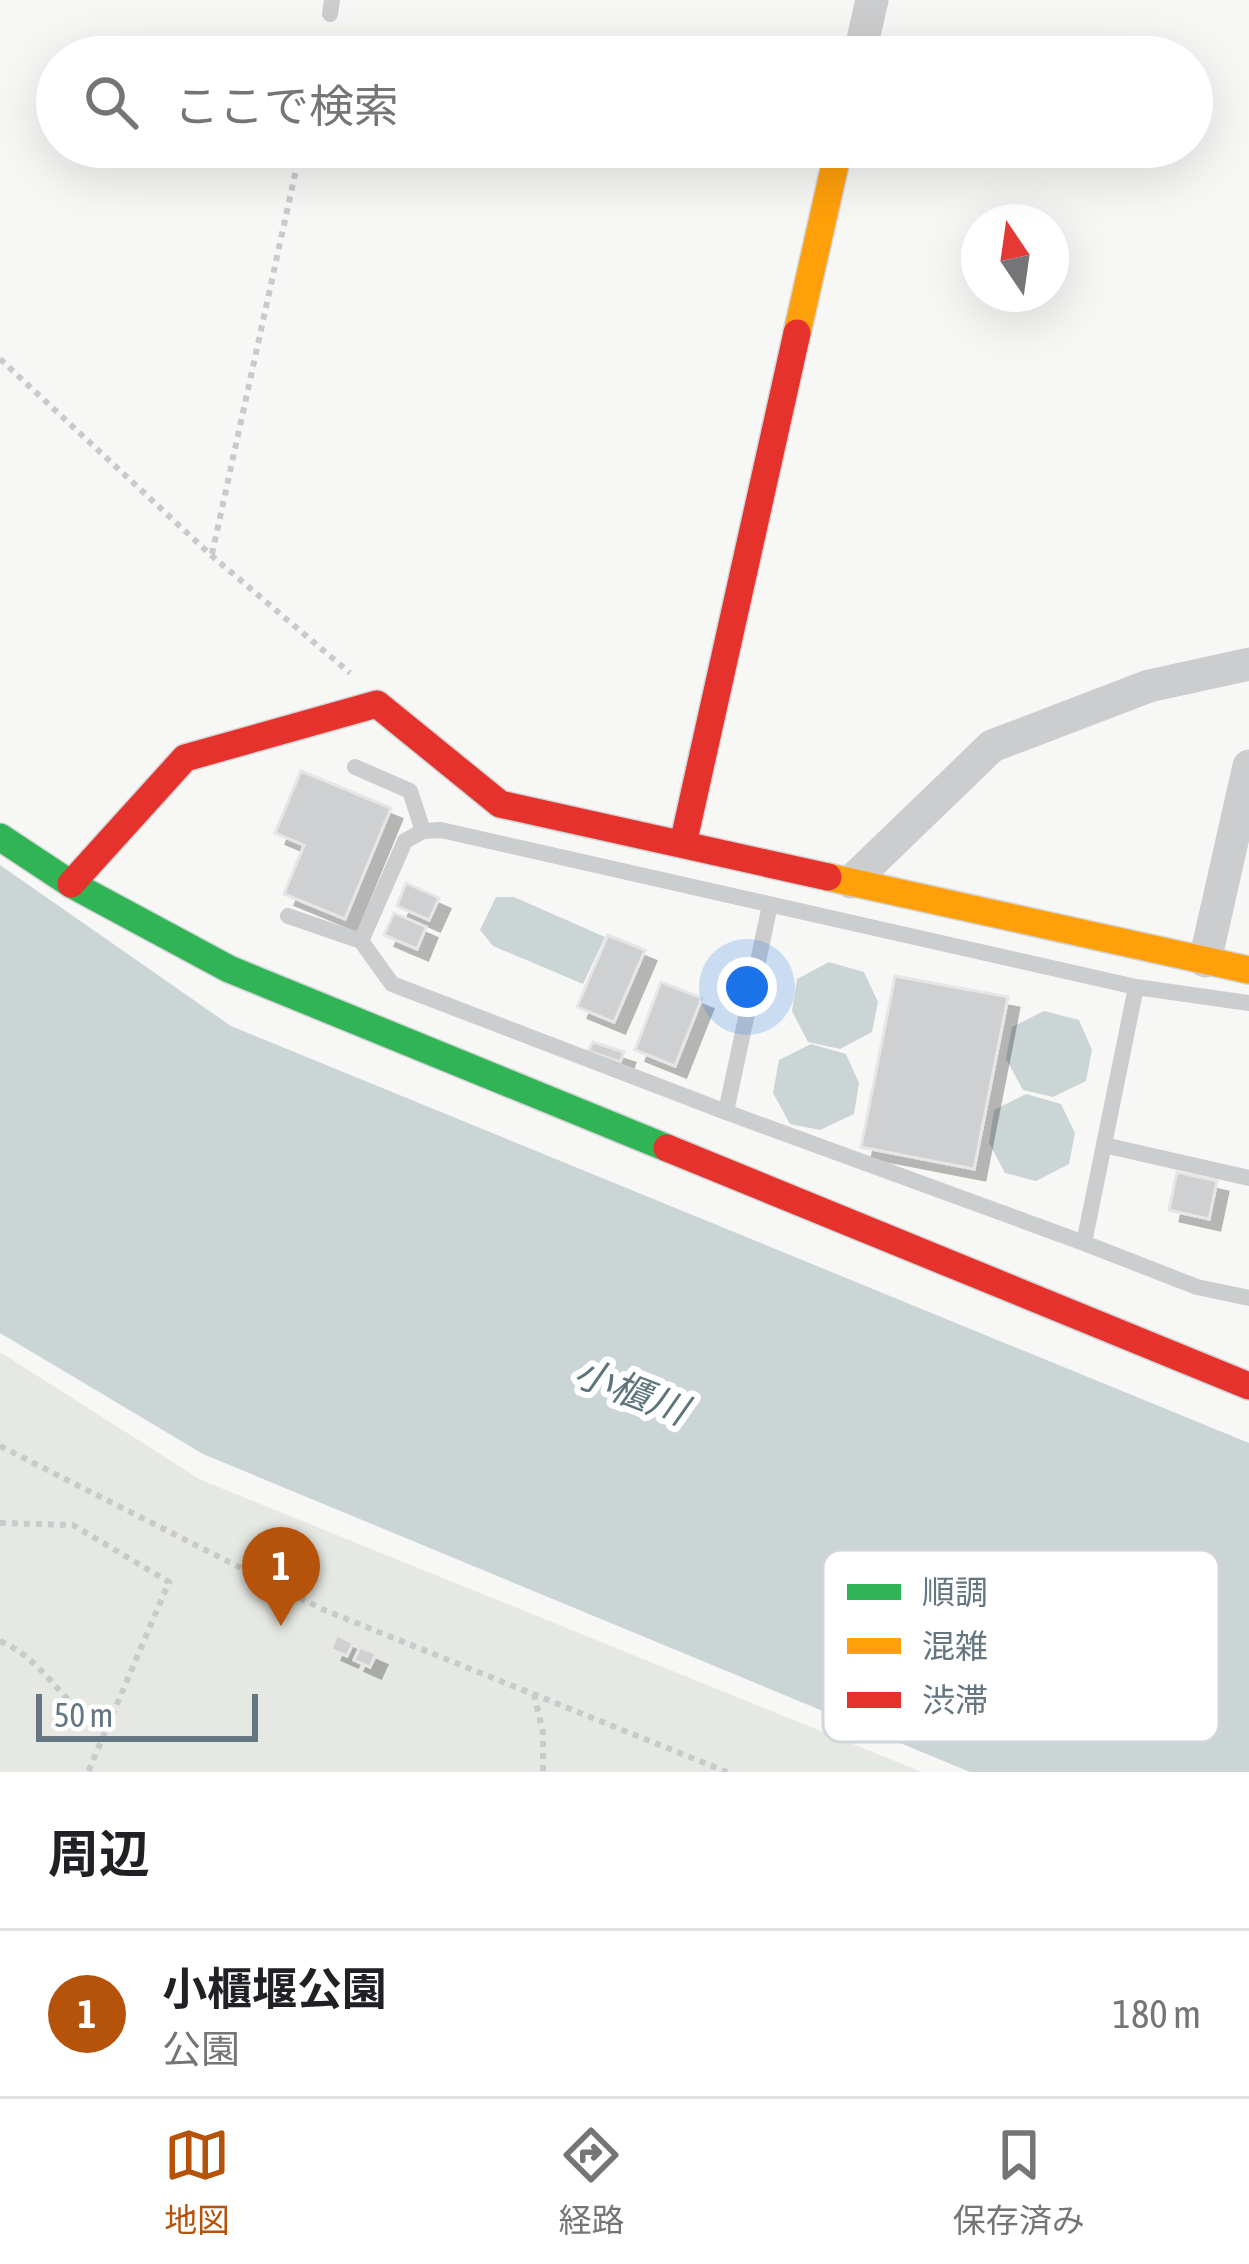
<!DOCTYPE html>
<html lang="ja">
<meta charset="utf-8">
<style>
:root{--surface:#fff;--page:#f6f6f6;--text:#202124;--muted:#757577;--line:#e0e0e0;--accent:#b45309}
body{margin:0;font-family:"Asap Condensed","Noto Sans JP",sans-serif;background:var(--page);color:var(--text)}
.compass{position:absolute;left:961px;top:204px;width:108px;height:108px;border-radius:50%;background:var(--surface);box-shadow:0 12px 48px #0002;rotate:347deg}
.scale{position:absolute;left:36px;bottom:30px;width:222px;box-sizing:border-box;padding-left:12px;border:6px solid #637681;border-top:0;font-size:33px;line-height:42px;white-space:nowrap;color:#637681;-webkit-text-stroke:9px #fff;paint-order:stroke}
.you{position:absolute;left:747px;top:987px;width:42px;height:42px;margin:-30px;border:9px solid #fff;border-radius:50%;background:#1a73e8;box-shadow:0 0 0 18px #1a73e833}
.badge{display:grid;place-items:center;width:78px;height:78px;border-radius:50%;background:var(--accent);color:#fff;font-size:39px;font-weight:700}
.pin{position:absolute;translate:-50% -99px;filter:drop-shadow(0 3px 6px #0008)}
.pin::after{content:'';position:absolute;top:63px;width:42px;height:36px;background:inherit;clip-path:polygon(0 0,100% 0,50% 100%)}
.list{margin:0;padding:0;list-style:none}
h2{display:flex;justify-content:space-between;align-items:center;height:156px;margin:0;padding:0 48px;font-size:51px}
h2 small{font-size:39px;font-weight:400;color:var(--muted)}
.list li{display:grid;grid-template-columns:78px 1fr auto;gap:36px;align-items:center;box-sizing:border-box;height:168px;padding:0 48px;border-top:3px solid var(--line)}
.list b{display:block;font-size:45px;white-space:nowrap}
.list p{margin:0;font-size:39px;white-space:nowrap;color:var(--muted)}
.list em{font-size:39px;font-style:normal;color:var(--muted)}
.icon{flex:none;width:66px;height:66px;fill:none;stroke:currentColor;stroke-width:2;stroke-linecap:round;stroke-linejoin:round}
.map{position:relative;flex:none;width:1249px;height:1772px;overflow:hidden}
.search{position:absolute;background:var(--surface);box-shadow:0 12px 48px #0002;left:36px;right:36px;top:36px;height:132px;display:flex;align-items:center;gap:30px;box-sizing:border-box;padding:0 42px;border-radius:66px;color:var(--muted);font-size:45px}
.sheet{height:324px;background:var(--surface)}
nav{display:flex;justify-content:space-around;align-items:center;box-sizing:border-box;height:168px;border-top:3px solid var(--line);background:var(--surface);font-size:33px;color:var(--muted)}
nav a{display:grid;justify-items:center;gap:6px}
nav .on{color:var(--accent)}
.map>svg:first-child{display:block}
.green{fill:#e6e9e3}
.water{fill:#cbd5d6}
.building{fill:#ced0d1;stroke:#e6e6e6;stroke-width:3;filter:url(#shadow)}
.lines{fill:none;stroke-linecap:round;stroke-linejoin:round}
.fast-casing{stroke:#d4d5d6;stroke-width:30}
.slow-casing{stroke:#d4d5d6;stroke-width:30}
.jam-casing{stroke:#d4d5d6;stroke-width:30}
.path{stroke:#c9cacb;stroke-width:6;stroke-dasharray:6 6;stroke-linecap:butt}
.lane{stroke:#cccdce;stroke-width:16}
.street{stroke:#cccdce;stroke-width:33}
.fast{stroke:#30b455;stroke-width:27}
.slow{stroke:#ff9f0a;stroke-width:27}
.jam{stroke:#e5322d;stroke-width:27}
.labels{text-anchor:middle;stroke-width:12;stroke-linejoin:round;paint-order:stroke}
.water-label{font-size:39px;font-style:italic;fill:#5e767b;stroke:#fff}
.key{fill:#fff;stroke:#d0d6d9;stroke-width:3}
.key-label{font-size:33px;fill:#637681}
</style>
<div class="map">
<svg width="1249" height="1772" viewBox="0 0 1249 1772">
<defs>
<filter id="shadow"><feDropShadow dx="11" dy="11" stdDeviation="0" flood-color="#0004"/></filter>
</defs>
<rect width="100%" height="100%" fill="#f7f7f6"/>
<path class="green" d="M0 1352 201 1480 922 1772H0Z"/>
<path class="water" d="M0 865 231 1026 1249 1443V1772H970L203 1454 0 1333Z
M496 897H514L605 937 583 984 493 946 480 930Z
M829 962 864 972 878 1002 872 1032 840 1049 808 1042 792 1011 797 979Z
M1044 1011 1079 1020 1092 1050 1086 1081 1053 1097 1023 1090 1006 1059 1012 1027Z
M811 1044 846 1054 859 1083 854 1114 820 1130 790 1124 773 1093 779 1060Z
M1026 1094 1061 1104 1075 1133 1069 1164 1036 1181 1005 1173 989 1143 994 1110Z"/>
<path class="building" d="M301 771 391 808 345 919 284 894 304 845 275 833Z
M406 883 439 898 429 920 397 906Z
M394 913 426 927 417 949 384 935Z
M608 935 645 950 614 1022 577 1007Z
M895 976 1008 997 974 1169 861 1147Z
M661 982 702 998 675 1066 635 1050Z
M593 1042 624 1052 620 1062 588 1051Z
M1177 1172 1217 1181 1209 1219 1169 1210Z
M337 1635 353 1643 347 1656 331 1649Z
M360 1647 376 1654 370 1667 354 1660Z"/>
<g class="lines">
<g class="fast-casing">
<path id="fast" d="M0 837 71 884 229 969 667 1148"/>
</g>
<g class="slow-casing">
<path id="slow" d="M797 333 839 147
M828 877 1249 970"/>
</g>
<g class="jam-casing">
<path id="jam" d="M683 844 797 333
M71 884 185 758 377 704 500 804 828 877
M667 1148 1249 1386"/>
</g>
<path class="path" d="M320 57 325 35
M0 359 212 556 350 673
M212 554 301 147
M0 1446 324 1610 727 1772
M0 1523 73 1525 169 1582 88 1772
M0 1641C48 1662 60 1706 108 1729
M534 1694 543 1733V1772"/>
<path class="lane" d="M330 14 332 0
M355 767 410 791 423 831 441 830 1136 987 1249 1003
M288 916 361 941 405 841 423 831
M361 941 392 984 726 1112 770 905
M726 1112 1084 1243 1136 987
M1104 1145 1249 1178
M1084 1243 1197 1287 1249 1298"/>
<path class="street" d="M859 57 872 0
M851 882 992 746 1149 686 1249 664
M1205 961 1249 766"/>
<use href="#fast" class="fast"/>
<use href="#slow" class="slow"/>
<use href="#jam" class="jam"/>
</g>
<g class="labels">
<g class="water-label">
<text transform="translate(631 1391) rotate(21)" y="14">小櫃川</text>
</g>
</g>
<rect x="823" y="1550" width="396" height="192" rx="18" class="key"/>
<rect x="847" y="1584" width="54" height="16" fill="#30b455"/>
<rect x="847" y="1638" width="54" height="16" fill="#ff9f0a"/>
<rect x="847" y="1692" width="54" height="16" fill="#e5322d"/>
<g class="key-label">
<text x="922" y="1604">順調</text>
<text x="922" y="1658">混雑</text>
<text x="922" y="1712">渋滞</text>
</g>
</svg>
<svg class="compass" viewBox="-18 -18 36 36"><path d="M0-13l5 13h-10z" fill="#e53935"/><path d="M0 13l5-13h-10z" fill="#757577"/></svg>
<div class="scale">50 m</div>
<div class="you"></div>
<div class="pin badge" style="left:281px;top:1626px">1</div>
<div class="search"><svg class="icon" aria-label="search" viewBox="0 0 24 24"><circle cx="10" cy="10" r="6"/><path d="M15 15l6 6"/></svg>ここで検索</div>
</div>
<section class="sheet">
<h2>周辺<small></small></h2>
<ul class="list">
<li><span class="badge">1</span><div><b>小櫃堰公園</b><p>公園</p></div><em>180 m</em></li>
</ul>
</section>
<nav>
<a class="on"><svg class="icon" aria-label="map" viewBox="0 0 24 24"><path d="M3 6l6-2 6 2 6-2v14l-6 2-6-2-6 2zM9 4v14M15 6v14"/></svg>地図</a>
<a><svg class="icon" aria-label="directions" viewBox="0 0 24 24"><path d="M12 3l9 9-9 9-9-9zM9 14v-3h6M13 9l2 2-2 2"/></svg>経路</a>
<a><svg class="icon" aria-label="saved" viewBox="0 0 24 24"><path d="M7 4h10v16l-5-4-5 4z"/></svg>保存済み</a>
</nav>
